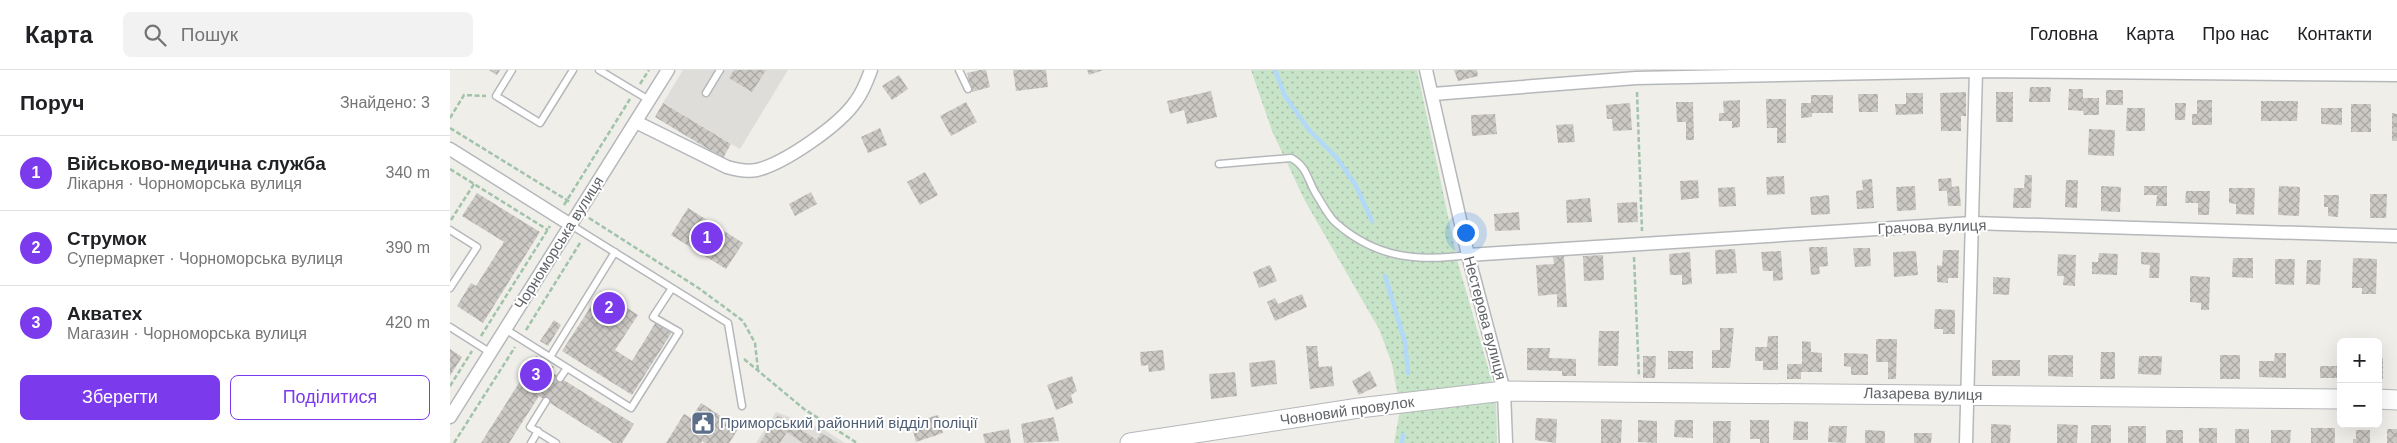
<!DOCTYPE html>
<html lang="uk">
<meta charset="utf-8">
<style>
:root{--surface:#fff;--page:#f2f2f2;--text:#202124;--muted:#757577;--line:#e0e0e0;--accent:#7c3aed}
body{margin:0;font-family:Arial,sans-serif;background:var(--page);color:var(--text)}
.controls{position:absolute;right:15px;bottom:15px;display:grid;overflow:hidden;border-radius:8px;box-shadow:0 5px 20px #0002}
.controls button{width:45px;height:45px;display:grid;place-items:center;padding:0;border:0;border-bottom:1px solid var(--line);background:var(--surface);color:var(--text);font:25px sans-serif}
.you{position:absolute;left:1015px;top:162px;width:18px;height:18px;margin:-12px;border:4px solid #fff;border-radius:50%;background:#1a73e8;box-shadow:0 0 0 8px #1a73e833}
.badge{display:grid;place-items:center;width:32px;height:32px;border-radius:50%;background:var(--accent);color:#fff;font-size:16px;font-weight:700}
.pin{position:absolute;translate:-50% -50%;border:2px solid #fff;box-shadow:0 1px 5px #0006}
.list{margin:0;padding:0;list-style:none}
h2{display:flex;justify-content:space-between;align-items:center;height:65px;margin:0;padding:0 20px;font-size:21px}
h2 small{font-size:16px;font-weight:400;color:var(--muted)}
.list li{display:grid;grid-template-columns:32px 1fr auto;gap:15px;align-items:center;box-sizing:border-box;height:75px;padding:0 20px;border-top:1px solid var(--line)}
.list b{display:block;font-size:19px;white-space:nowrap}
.list p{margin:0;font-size:16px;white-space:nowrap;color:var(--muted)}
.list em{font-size:16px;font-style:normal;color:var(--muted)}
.actions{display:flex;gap:10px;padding:15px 20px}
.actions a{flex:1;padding:11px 0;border:1px solid var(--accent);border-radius:8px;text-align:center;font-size:18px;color:var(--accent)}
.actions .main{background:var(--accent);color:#fff}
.icon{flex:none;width:28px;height:28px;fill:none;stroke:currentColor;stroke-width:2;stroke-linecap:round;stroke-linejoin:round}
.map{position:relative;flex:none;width:1947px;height:373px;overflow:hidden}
header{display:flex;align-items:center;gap:30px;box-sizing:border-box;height:70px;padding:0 25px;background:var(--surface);border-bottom:1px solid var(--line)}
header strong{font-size:24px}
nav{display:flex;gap:28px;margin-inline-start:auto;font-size:18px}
.search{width:350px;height:45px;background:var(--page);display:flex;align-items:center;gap:12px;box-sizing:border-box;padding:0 18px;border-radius:8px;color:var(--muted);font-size:19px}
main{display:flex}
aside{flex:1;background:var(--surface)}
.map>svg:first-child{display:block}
.industrial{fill:#dfddda}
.grass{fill:url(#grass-dots)}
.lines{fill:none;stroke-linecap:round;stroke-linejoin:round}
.stream{stroke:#b2d9f7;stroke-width:4.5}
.building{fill:url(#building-cross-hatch)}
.lane-casing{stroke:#b5b8bb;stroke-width:9}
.street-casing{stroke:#b5b8bb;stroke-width:15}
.secondary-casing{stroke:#b5b7bb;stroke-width:21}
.path{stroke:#a1c3aa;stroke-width:2.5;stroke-dasharray:5 2.5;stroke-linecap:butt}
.lane{stroke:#fff;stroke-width:6}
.street{stroke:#fff;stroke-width:12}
.secondary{stroke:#fff;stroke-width:19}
.labels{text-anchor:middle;stroke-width:4;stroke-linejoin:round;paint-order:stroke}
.street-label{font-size:15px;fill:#606367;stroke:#fff}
.service-label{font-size:15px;fill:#4e5e75;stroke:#fff;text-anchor:start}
</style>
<header>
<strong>Карта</strong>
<div class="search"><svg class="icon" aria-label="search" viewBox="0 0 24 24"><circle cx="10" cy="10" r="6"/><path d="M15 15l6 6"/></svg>Пошук</div>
<nav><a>Головна</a><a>Карта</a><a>Про нас</a><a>Контакти</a></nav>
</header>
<main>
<aside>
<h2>Поруч<small>Знайдено: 3</small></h2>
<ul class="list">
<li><span class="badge">1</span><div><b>Військово-медична служба</b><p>Лікарня · Чорноморська вулиця</p></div><em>340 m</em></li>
<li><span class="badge">2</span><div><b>Струмок</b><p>Супермаркет · Чорноморська вулиця</p></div><em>390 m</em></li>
<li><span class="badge">3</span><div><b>Акватех</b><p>Магазин · Чорноморська вулиця</p></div><em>420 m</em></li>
</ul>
<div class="actions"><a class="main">Зберегти</a><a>Поділитися</a></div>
</aside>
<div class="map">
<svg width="1947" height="373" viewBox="0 0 1947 373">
<defs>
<pattern id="grass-dots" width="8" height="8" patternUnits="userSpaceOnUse" patternTransform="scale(1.25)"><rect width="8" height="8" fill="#c8e4c8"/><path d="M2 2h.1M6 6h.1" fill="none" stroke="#a6bca6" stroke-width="1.8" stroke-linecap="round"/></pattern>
<pattern id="building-cross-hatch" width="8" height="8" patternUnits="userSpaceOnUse" patternTransform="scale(1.25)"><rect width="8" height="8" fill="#ccc9c5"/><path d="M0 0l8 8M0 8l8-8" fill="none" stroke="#a9a7a4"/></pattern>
</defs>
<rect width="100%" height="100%" fill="#f0eee9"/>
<path class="industrial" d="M233 0H338L290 79 213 33Z
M326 342 373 359 395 373H306Z"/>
<path class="grass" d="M801 0H967L1008 193 1043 315 948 327 942 294 929 259 855 131 822 61Z
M1046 328 1047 373H944L950 340Z"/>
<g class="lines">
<path class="stream" d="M825 0 835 26 859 60 886 87 905 114 922 151
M935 206 955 272 958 303
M952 373 953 365"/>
</g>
<path class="building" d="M39 0H50L47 5Z
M284 0H316L302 22 279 8Z
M530 0H536L540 17 522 22 517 3Z
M563 0H596L598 17 566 21Z
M637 0H653L639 5Z
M1004 0H1027L1028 6 1008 11Z
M449 5 458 19 442 30 432 16Z
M1580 17H1601L1600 32H1579Z
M1619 19H1633V28H1649V45H1634L1633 41 1618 40Z
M1656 20H1673V35H1656Z
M761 21 767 47 737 54 734 40 720 44 717 31Z
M1516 22V46H1511V61H1491L1490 23Z
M1546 22H1563V52H1546Z
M1456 23H1473V44L1446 45 1445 34H1456Z
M1408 24H1428V42H1409Z
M1361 25H1383V43H1362V47L1351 48V33H1361Z
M1316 29H1336V73H1327V58H1317Z
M1290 30V57L1282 58V51H1269V43H1274L1273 31Z
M1747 30H1762V55H1742V44H1747Z
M1811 31H1848L1847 51H1811Z
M516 32 527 52 501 66 490 46Z
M1226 32H1243L1244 70H1236V52H1227Z
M213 33 281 74 273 88 205 47Z
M1180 33 1182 60 1163 61 1162 49H1157L1156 35Z
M1725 33H1736L1735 50H1725Z
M1901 34H1921V62H1901Z
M1677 38H1695V61H1676Z
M1871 38H1892V55L1871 54Z
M1942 43 1947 44V71H1942Z
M1045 44 1047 64 1022 66 1021 45Z
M1123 54 1125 72 1108 73 1106 55Z
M430 58 437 75 418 83 411 67Z
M1639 59 1665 60 1664 86 1638 85Z
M475 102 488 125 470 135 457 112Z
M1575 105H1582L1581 138H1563L1564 118H1574Z
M1334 106 1335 124 1317 125 1316 107Z
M1501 108 1502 117 1509 116 1511 136H1498L1497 121H1489L1488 109Z
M1422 109 1424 138 1407 139 1406 121 1413 120 1412 110Z
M1248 110 1249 128 1231 130 1230 111Z
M1616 110H1628L1627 138 1615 137Z
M1465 116 1466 140 1447 141 1446 117Z
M1651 116 1671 117 1670 142 1651 141Z
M1694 116H1717V136H1706L1707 125H1694Z
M1829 116 1850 117 1849 146 1828 145Z
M1285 117 1286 136 1269 137 1268 118Z
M1779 118H1805L1804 145 1786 144V134L1779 133Z
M1736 121H1760L1759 145H1748V133H1735Z
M361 122 367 134 345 146 339 134Z
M27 123 90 162 33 253 7 236 21 213 26 216 54 172 12 146Z
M1920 124H1937L1936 148H1920Z
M1379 125 1380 144 1361 145 1360 127Z
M1874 125H1889L1888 147 1878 146V137H1874Z
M1140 128 1142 152 1117 153 1116 130Z
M1187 132 1188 152 1168 153 1167 133Z
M238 138 293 173 276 199 221 165Z
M1069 142 1070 160 1045 161 1044 144Z
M1359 177H1377L1378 196 1369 197 1370 204 1361 205Z
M1403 178H1420L1421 196 1405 197Z
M1285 179 1287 203 1266 204 1265 180Z
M1493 180H1509L1508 208H1498V213L1487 212V195L1492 196Z
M1331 181 1333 210 1323 211V201H1313L1311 182Z
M1466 181 1468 205 1444 207 1443 182Z
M1240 182 1242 214 1232 215V205H1220L1219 184Z
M1691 182 1710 183 1709 208H1699L1700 195 1691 194Z
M1649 183 1668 184 1667 205 1642 204V192H1648Z
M1608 184 1626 185 1625 216 1613 215 1614 206H1607Z
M1114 185 1117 237H1107V224L1088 226 1086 195 1104 194 1103 186Z
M1153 185 1154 210 1134 211 1133 186Z
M1783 188H1803V208L1782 207Z
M1903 188 1927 189 1926 224H1912V218H1902Z
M1825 189H1845L1844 215 1825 214Z
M1857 190H1871L1870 215 1856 214Z
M820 195 827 211 809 218 803 202Z
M1740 206 1760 207 1759 240H1751V233L1740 232Z
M1543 207 1560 208 1559 225 1543 224Z
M151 221 188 245 165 280 182 291 206 252 222 262 182 325 112 281Z
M852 224 857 237 825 251 817 232 825 228 828 234Z
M1485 239 1505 240V264H1493V259H1484Z
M104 250 111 255 98 276 90 271Z
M1270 258H1284L1280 298H1262V280H1270Z
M1149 261H1169L1168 296H1148Z
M1318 266H1328V300H1313V291H1305V277H1317Z
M1426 269H1447L1446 309H1438V292H1426Z
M1352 271 1361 272V282L1372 283V302H1351V309H1337V294H1352Z
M856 276H867L869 297 882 296 884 316 860 319Z
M1077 278H1100L1099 288 1126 289V306H1112V301L1077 300Z
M0 279 12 287 0 306Z
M713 280 715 300 699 302 698 295 691 296 690 282Z
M1218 281H1243V299H1218Z
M1651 282H1665V309H1650Z
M1394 283 1418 284V305H1401V297L1394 296Z
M1825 283H1836V308L1809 307V291H1824Z
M1598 285H1623V307L1598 306Z
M1770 285H1790V309H1770Z
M86 286 104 297 101 302 184 354 172 373H163L89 326 59 373H31Z
M1193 286H1206L1205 308H1193Z
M1689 286H1712L1711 305 1688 304Z
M1928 288H1933V309H1928Z
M825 290 827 314 801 317 799 293Z
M1542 290H1570V306H1542Z
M1870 296H1889V308H1870Z
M920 301 927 316 909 325 902 311Z
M785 302 787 326 761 329 759 304Z
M622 306 627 321 621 325 623 333 606 340 597 315Z
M251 333 289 358 279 373H255L252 371 251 373H216L234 344 241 348Z
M328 345 367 370 371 363 388 373H353L337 362 330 373H310Z
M488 345 493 363 466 372 461 353Z
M604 347 609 371 574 373 571 354Z
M1086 348 1107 349 1106 373 1085 370Z
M1151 349 1172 350 1171 373H1151Z
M1188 350 1207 351V373L1188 372Z
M1225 350H1243V368L1224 367Z
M1300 350H1319V373H1310V369H1300Z
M1263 351H1281L1280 373H1263Z
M1344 351 1358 352V370H1343Z
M1541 354 1561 355 1560 373H1541Z
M1607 354 1628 355 1627 373H1607Z
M1641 355H1661V373H1641Z
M1379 356H1397L1396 373 1378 372Z
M1678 356H1696V373H1678Z
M1749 358H1767V373H1749Z
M1861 358H1885V373H1861Z
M559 359 561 373H535L533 364Z
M1785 359H1799V373H1785Z
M1937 359H1947V373H1937Z
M1415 360 1435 361V373H1415Z
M1716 360H1733V373H1716Z
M1821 360H1841L1840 373H1821Z
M1906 360H1920V373H1903V369H1906Z
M1464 363H1482L1481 373H1464Z"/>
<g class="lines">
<g class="lane-casing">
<path id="lane" d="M62 0 46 26 90 53 123 0
M149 0 199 30
M509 0 518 19
M256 23 270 0
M769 94 841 88C857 96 858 111 866 124 872 133 878 146 886 153 926 188 967 192 1018 185
M121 155 278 253 292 336
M0 160 27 177 0 218
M0 257 41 283
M55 259 181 338 229 262 203 247 222 218
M100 287 165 182
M110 308 117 298
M96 331 80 357 106 373
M81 373 88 361"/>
</g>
<g class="street-casing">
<path id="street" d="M976 0 1018 185 1054 321 1056 373
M983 24 1186 8 1526 1 1947 5
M186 52 277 97C287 100 296 102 307 100 335 93 390 55 406 31 413 22 417 11 421 0
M0 79 121 155
M1018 185 1522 153 1947 166
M0 347 218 0
M1516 373 1526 0"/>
</g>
<g class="secondary-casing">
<path id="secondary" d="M1928 329 1947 330
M680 373 909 338 1054 321 1891 329"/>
</g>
<path class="path" d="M190 14 199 0
M1187 22 1192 161
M0 48 14 25 36 26
M0 58 120 132
M0 99 98 160
M114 135 180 29
M139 148 250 219 293 251 305 273 308 300
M1 150 24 114
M1184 187 1189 307
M76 260 130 173
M31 266 100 156
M294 289 354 339 407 373
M0 316 22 281
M4 373 65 277"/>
<use href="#lane" class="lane"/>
<use href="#street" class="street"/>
<use href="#secondary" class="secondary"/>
</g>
<defs>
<g id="civic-square" transform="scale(1.25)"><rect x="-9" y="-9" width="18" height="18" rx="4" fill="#5c6f8a" stroke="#fff"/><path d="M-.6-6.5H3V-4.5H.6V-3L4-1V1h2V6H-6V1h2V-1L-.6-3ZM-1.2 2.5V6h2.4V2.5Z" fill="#fff"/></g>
</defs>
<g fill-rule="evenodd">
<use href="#civic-square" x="253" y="353"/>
</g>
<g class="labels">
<g class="street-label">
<text transform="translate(1482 157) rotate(-2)" y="5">Грачова вулиця</text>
<text transform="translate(109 173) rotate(-58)" y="5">Чорноморська вулиця</text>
<text transform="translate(1035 248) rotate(75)" y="5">Нестерова вулиця</text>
<text transform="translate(1473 324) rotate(1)" y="5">Лазарева вулиця</text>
<text transform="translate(897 341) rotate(-8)" y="5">Човновий провулок</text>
</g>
<g class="service-label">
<text x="270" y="358">Приморський районний відділ поліції</text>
</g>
</g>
</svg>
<div class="controls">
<button>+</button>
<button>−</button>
</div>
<div class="you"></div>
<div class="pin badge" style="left:257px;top:168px">1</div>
<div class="pin badge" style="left:159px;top:238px">2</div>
<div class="pin badge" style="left:86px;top:305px">3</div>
</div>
</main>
